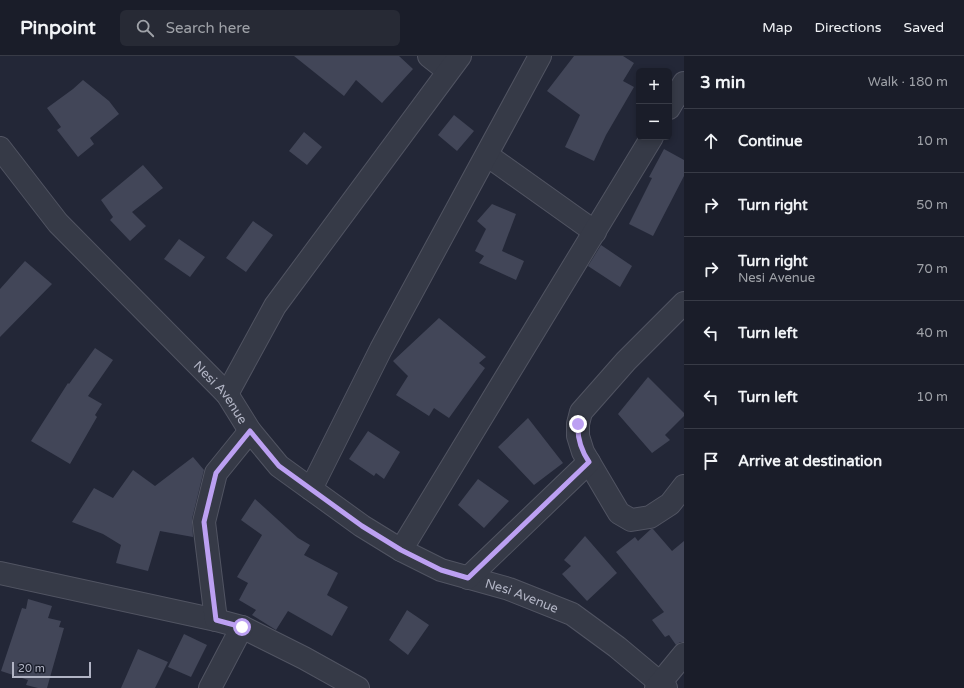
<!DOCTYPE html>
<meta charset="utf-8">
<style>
:root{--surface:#1a1d29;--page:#272a35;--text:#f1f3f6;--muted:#9fa2a8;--line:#383b46}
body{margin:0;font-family:"Varela Round",sans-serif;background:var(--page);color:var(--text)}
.controls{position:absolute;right:12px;top:12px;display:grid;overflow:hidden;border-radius:6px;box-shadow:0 2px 6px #0003}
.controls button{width:36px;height:36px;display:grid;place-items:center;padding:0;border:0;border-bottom:1px solid var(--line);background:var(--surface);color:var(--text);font:20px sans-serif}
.scale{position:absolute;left:12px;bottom:10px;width:79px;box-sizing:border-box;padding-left:4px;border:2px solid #b1b4c4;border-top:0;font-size:11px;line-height:14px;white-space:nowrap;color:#b1b4c4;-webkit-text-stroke:3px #1b1f2c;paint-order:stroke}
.stop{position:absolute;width:12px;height:12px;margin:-9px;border:3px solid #bca0f2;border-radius:50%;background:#fff}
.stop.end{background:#bca0f2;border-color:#fff;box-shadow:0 1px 4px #0008}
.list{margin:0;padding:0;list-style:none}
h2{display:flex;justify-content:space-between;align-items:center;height:52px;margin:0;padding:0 16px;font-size:17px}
h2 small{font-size:13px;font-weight:400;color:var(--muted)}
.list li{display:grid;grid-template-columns:26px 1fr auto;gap:12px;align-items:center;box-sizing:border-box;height:64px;padding:0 16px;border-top:1px solid var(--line)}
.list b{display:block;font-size:15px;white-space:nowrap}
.list p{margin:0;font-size:13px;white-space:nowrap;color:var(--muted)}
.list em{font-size:13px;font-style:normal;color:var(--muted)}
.icon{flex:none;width:22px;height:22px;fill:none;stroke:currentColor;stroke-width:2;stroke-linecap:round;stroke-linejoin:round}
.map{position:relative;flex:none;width:684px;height:632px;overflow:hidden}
header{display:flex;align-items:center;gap:24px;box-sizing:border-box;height:56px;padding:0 20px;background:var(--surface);border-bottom:1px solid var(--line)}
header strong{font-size:19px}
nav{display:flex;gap:22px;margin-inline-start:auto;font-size:14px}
.search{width:280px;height:36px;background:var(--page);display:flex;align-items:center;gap:10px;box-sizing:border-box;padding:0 14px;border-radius:6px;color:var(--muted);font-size:15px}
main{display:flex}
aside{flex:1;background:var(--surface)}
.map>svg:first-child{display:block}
.building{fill:#424658}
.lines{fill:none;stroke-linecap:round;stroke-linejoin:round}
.minor-casing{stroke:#515462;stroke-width:24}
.minor{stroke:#363a47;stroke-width:22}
.route{stroke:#bca0f2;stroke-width:5}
.labels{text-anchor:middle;stroke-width:3;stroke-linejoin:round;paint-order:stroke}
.street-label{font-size:13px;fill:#b1b4c4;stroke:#1b1f2c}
</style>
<header>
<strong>Pinpoint</strong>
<div class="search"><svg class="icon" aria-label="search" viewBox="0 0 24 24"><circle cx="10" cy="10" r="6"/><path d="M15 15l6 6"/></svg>Search here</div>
<nav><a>Map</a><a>Directions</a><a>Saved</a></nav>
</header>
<main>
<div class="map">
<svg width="684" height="632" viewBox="0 0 684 632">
<rect width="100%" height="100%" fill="#232737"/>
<path class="building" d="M294 0H399L413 13 382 47 356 24 344 40Z
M574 0H623L634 7 623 25 634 31 606 79 594 105 565 91 580 59 547 35Z
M83 24 109 45 119 58 90 82 94 88 78 101 57 74 61 71 47 52 73 33Z
M454 59 474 75 457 95 438 79Z
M304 76 322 91 307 109 289 95Z
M664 93 684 104V120L653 180 629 168 652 122 649 121Z
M143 109 163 132 132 156 146 170 130 185 110 164 113 161 101 144Z
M492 148 516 158 502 195 524 205 516 224 479 207 484 200 475 195 486 173 477 165Z
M253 165 273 179 246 216 226 202Z
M179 183 205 201 190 221 164 203Z
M601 189 632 210 620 231 588 210Z
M25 205 52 228 0 281V233Z
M439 262 486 301 479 307 485 312 449 362 434 352 429 360 396 339 408 320 393 305Z
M95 292 113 304 88 340 102 348 95 359 97 361 70 408 31 385 68 327 69 328Z
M648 321 684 357V360L665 379 670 384 652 397 618 358Z
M528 362 563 407 534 429 498 391Z
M368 375 400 396 384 423 376 417 374 420 349 403Z
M193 401 204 414 192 463 193 481 160 475 148 515 116 507 121 489 103 478 72 466 94 432 113 442 133 414 155 430Z
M478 423 509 445 484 472 458 449Z
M255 443 298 482 310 489 304 499 338 517 327 539 348 551 332 580 288 555 276 574 252 559 256 554 239 544 248 527 237 521 262 479 241 464Z
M651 473H653L672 495 684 485V586H680L676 589 669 579 665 581 652 564 664 556 616 496 635 481 638 485Z
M585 480 617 517 587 545 562 518 571 510 564 504Z
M28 543 52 550 48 562 61 565 59 571 64 572 47 632H38L26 629 28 624 1 615 22 552 26 553Z
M407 554 429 569 408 599 389 584Z
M184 578 207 589 191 621 168 611Z
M138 593 168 606 155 632H121Z"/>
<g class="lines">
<g class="minor-casing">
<g id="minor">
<path d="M429 0 448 15"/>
<path d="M669 52 684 27"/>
<path id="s1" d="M0 92 58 167 227 338 250 375 279 410 362 470 401 494 441 514 509 533 572 558 617 591 666 632"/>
<path d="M487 99 595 176"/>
<path d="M684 247 626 305 581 356 578 368V380L583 396 619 457 631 464 650 461 670 448 684 430"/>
<path d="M227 338 275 250 460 0"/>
<path d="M311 433 381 293 540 0"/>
<path d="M401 494 652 81"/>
<path d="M0 517 216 564 242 571 304 602 358 632"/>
<path d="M468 522 589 406"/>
<path d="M216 564 204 466 216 417 250 375"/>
<path d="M210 632 242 571"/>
<path d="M656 632 684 598"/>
</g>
</g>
<use href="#minor" class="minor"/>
</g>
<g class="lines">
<path class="route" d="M242 571 216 564 204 466 216 417 250 375 279 410 362 470 401 494 441 514 468 522 589 406C581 394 577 383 578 368"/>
</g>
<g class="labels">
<g class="street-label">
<text dy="5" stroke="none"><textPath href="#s1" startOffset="330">Nesi Avenue</textPath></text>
<text dy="5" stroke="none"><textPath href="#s1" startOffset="702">Nesi Avenue</textPath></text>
</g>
</g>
</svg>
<div class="controls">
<button>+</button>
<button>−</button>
</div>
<div class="scale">20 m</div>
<div class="stop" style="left:242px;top:571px"></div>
<div class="stop end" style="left:578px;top:368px"></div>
</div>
<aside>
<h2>3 min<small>Walk · 180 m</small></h2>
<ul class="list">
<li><svg class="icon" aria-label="ahead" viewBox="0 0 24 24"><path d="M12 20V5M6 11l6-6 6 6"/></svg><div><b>Continue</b></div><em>10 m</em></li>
<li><svg class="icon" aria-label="right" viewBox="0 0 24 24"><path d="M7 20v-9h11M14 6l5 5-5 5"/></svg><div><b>Turn right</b></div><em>50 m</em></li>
<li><svg class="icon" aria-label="right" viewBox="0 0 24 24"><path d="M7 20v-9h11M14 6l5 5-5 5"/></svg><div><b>Turn right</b><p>Nesi Avenue</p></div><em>70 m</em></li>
<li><svg class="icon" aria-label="left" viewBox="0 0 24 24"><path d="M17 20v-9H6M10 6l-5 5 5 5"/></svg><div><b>Turn left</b></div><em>40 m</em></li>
<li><svg class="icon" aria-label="left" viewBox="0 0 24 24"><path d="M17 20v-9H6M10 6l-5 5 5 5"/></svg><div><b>Turn left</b></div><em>10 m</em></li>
<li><svg class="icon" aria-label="arrive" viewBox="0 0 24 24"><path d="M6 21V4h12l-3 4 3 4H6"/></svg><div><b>Arrive at destination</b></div></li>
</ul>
</aside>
</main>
